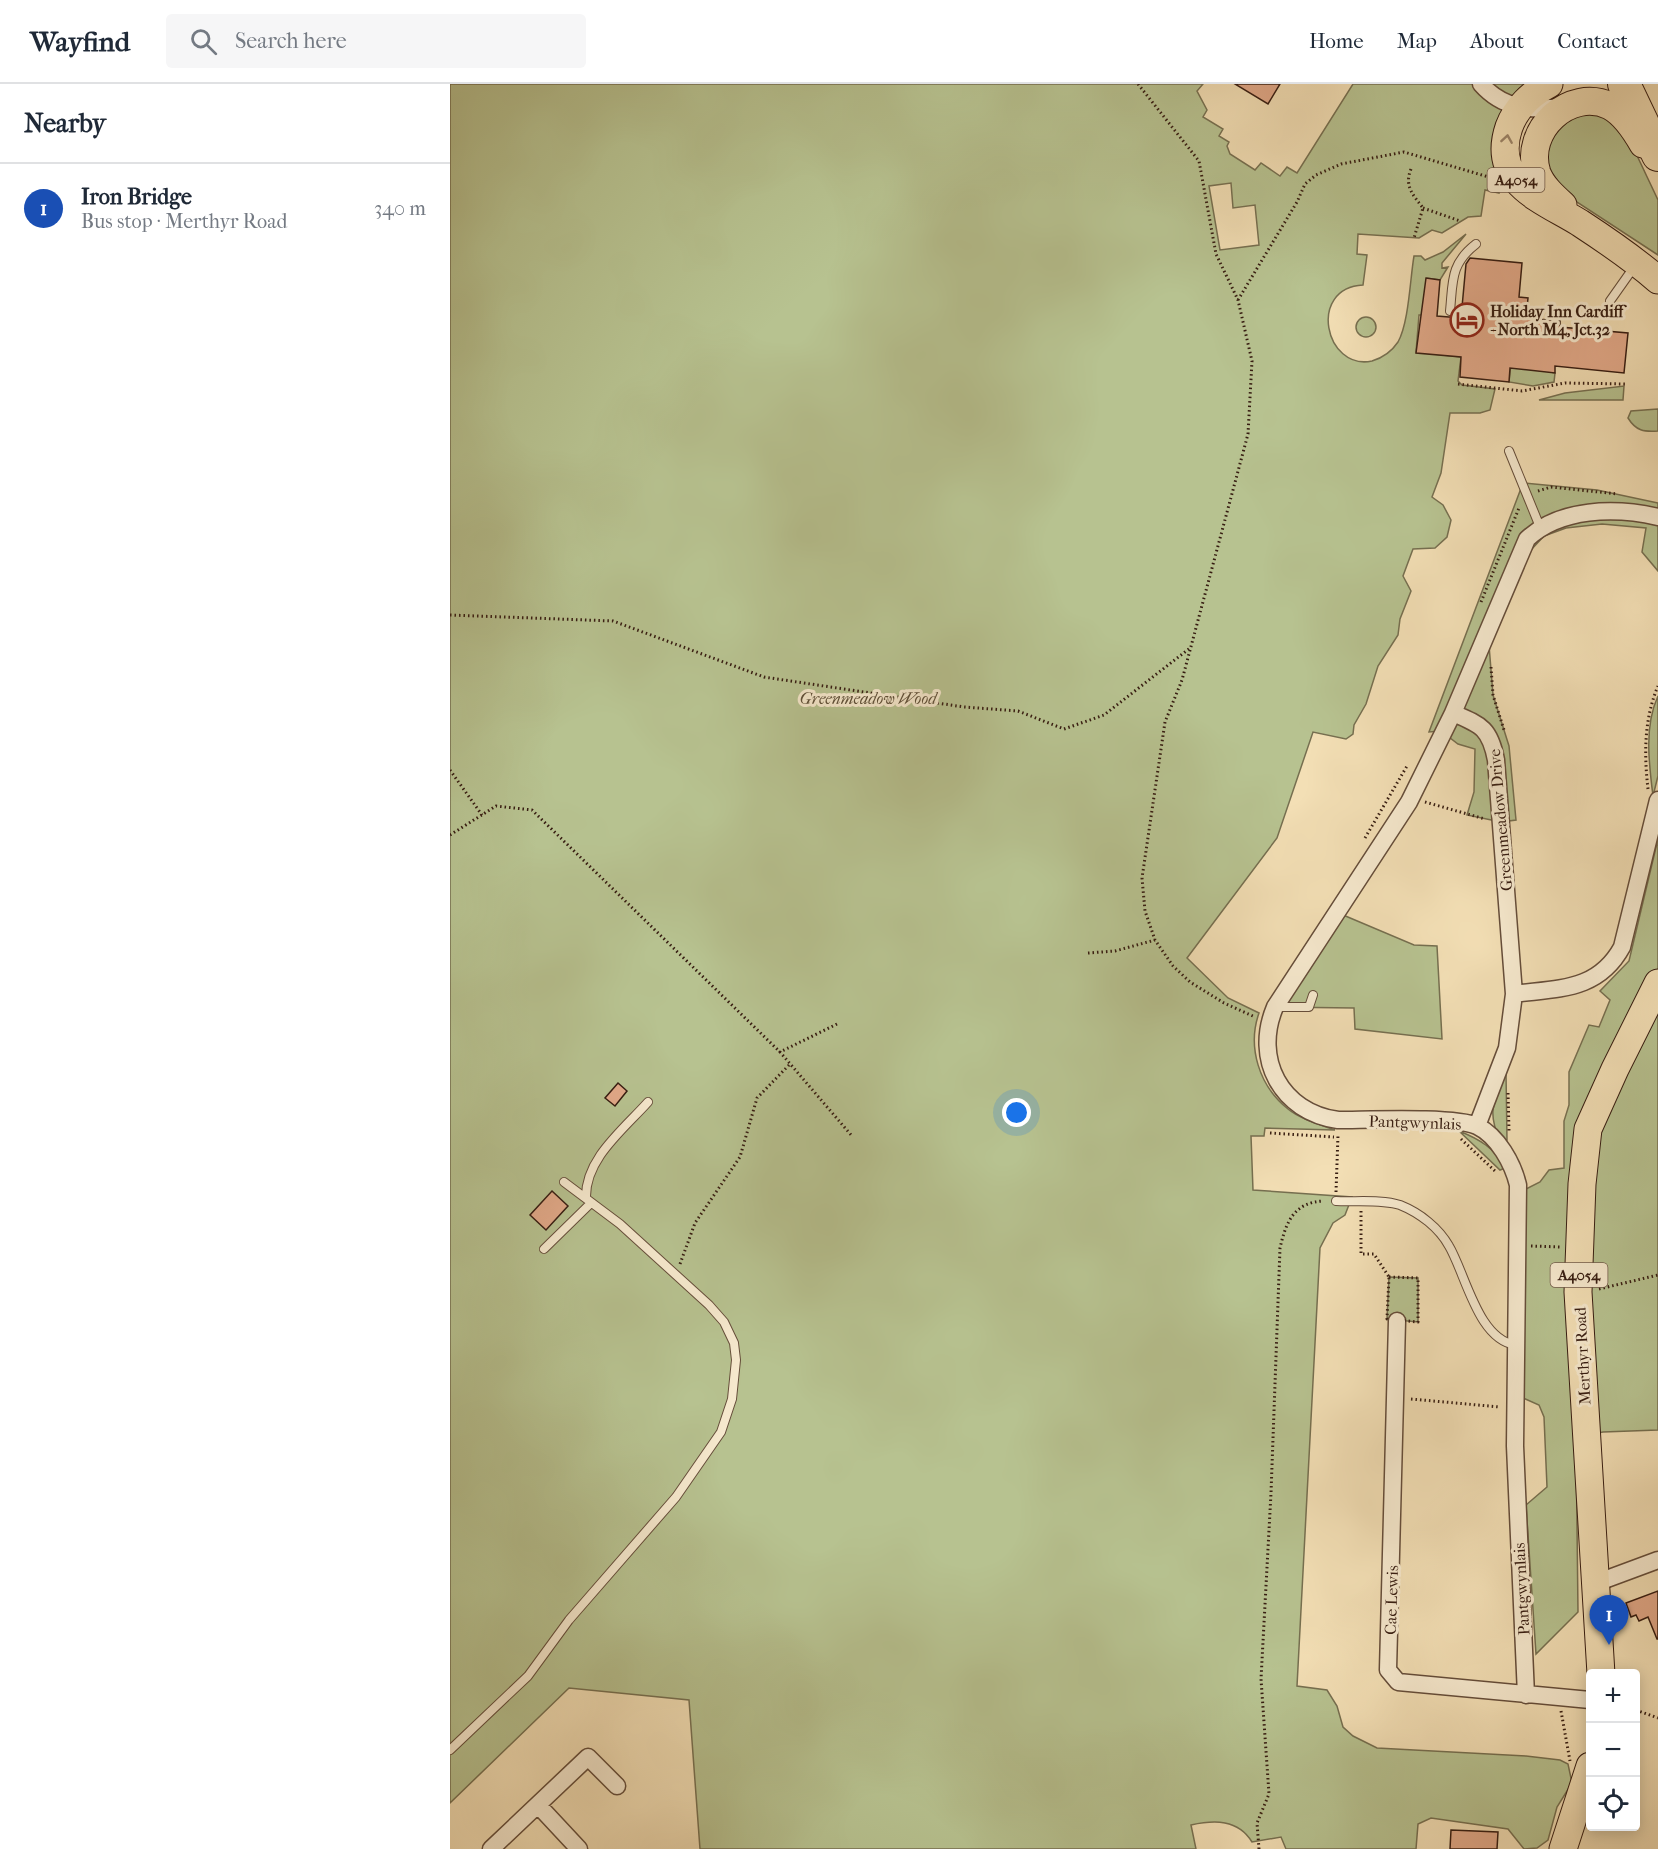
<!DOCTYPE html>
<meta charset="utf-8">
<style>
:root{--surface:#fff;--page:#f6f6f7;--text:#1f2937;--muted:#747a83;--line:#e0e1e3;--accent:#2563eb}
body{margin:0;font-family:"IM FELL French Canon",serif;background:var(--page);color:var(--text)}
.controls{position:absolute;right:18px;bottom:18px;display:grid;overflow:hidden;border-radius:6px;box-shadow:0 3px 15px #0003}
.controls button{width:54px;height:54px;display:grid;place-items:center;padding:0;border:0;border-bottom:2px solid var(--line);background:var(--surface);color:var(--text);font:30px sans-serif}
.you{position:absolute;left:567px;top:1029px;width:21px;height:21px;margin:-15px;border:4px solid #fff;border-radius:50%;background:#1a73e8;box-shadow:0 0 0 9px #1a73e833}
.badge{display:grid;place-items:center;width:39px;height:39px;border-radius:50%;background:var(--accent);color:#fff;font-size:20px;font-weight:700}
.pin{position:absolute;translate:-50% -50px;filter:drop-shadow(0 2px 3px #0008)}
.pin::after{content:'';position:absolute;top:32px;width:21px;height:18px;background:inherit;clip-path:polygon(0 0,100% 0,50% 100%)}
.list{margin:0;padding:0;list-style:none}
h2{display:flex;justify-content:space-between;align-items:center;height:78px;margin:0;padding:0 24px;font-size:26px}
h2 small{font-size:20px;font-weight:400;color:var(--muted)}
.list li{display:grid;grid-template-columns:39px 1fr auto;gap:18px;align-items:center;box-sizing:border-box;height:90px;padding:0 24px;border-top:2px solid var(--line)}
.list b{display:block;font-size:22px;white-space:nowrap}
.list p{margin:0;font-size:20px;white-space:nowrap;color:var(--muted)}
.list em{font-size:20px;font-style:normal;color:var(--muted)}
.icon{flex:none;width:33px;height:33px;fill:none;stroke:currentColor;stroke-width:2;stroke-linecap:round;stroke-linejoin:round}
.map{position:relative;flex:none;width:1208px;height:1765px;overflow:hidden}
header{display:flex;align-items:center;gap:36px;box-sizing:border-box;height:84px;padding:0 30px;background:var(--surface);border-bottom:2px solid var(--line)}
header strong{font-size:28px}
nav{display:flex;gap:33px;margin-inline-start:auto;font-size:21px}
.search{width:420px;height:54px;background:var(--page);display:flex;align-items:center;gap:15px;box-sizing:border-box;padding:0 21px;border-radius:6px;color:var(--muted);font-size:22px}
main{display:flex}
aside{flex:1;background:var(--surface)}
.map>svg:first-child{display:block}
.green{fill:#b7c290;stroke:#766f50;stroke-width:1.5;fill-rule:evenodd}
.building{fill:#e2a989;stroke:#361c11;stroke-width:1.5}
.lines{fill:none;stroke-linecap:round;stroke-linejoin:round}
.lane-casing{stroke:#654d3a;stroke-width:10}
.street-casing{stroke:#654d3a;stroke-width:19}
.primary-casing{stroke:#361c11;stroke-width:29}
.highway-casing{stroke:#361c11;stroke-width:34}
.path{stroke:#361c11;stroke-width:3;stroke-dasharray:1.5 3;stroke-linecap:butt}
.lane{stroke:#f7eacf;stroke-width:8}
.street{stroke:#f7eacf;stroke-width:16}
.primary{stroke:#f3dfb5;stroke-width:27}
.highway{stroke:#f3dfb5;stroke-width:32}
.oneway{stroke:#9e876b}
.labels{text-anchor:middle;stroke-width:6;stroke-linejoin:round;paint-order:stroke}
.shield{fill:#f7eacf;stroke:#705a4a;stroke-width:1.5}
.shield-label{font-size:15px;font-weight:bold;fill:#361c11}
.poi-label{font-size:16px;font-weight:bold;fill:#361c11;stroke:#f7eacf;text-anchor:start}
.park-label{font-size:16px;font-style:italic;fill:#5d4e37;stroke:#f7eacf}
.street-label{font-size:16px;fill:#361c11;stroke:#f7eacf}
</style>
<header>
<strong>Wayfind</strong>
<div class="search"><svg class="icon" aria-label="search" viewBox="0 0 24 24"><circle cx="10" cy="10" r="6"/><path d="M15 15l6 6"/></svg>Search here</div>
<nav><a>Home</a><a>Map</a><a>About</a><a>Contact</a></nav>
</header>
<main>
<aside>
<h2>Nearby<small></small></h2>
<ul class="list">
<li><span class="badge" style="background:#1a4fb4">1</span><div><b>Iron Bridge</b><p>Bus stop · Merthyr Road</p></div><em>340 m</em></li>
</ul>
</aside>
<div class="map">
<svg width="1208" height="1765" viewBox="0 0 1208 1765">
<rect width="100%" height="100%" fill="#f3dfb5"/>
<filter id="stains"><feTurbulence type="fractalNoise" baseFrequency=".00333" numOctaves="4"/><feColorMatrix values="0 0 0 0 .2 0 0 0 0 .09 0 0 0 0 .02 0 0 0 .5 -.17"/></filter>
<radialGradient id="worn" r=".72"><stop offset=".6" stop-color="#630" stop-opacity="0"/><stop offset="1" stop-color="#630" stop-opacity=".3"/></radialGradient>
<path class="green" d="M0 0H753L747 7 757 26 753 33 773 45 769 52 779 58 777 62 780 70 805 86 811 79 830 92 837 83 847 89 903 0H1099L1070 24 1067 98 1049 103V109L1035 106 1031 132 1018 133 992 149 982 146 969 154 908 150 907 170 917 171 913 201C857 204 875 287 922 277 932 274 942 267 948 258 959 238 960 195 964 172H971L975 176 993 168 1016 150 992 179V184L998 183 990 196 977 194 975 231H969L966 268 1011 273 1008 297 1012 301 1045 305 1040 326 1030 329H1000L991 389 982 413 993 421 1001 436 997 453 985 464 963 465 953 492 961 507 950 535 948 551 928 582 916 620 904 641 903 650 896 655 863 648 827 754 737 874 778 914 809 929C797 963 809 1002 838 1025 850 1035 869 1040 885 1046L815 1044 814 1052H801L803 1106 902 1113 895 1131 883 1139 870 1164 847 1602 877 1606 887 1622 893 1643 903 1652 927 1664 1076 1672 1110 1676 1118 1680 1122 1699 1107 1723 1098 1756 1087 1764 1074 1765 1058 1745 981 1734 968 1740 966 1765H836L831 1753 802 1758C788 1735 764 1736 741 1741L746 1765H250L239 1616 119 1604 0 1719ZM781 99 783 124 805 121 809 161 770 166 759 102Z
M1139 24 1173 42 1208 116V171L1113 109 1097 94 1096 48Z
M906 243a10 10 0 1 1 20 0a10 10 0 1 1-20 0Z
M1061 279 1105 289 1104 298 1083 302 1059 298Z
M1174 302 1173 316H1089L1115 309Z
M1208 325V347C1194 348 1186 347 1178 334L1181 327Z
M1073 399 1147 406 1208 419V487L1192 468 1196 444 1152 440 1116 444 1094 452 1080 467 1039 561 1043 611 1059 662 1066 736 1051 738 1017 731 1024 708 1025 665 1008 660 991 647 979 648Z
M1208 612V692L1203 712C1199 680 1194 642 1208 612Z
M1208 755V1346L1153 1348 1126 1353 1128 1528 1086 1570 1076 1421 1097 1403 1094 1333 1089 1321 1073 1314 1076 1105 1090 1098 1099 1086 1114 1084V1037L1119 1021V988L1139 941 1149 943 1160 916 1150 907 1179 877Z
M886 828 964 861 987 862 992 955 905 945 904 924 825 923Z
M1056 988 1057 1056H1050C1036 1027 1045 1016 1056 988Z
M1009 1047C1029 1055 1045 1064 1055 1084L1050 1086Z
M939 1193 968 1194V1238L937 1235Z"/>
<path class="building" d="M785 0H830L818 20Z
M1020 174 1072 179 1069 213 1078 214 1076 234 1110 237V243L1178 249 1174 289 1105 282V289L1060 284 1059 298 1010 293 1011 273 966 269 976 194 990 196 987 232 1011 234 1016 180Z
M168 999 177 1007 165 1022 155 1014Z
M102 1107 118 1122 96 1146 80 1131Z
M1208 1507V1555H1207L1198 1533 1189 1537 1186 1531 1181 1533 1176 1519Z
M1001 1746 1048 1748 1047 1765H1000Z"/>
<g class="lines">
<g class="lane-casing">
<path id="lane" d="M1160 217 1184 183
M1000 227C1003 198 1000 180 1026 160
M1059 367 1090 443
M825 923H859L863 911
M136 1114C135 1075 173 1046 198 1018
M886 1117C905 1118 932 1115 950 1121 970 1129 989 1144 999 1162 1016 1191 1028 1256 1066 1261
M94 1165 141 1119
M0 1666 78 1592 119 1536 226 1413 271 1348 282 1315 286 1276 284 1259 274 1238 259 1221 170 1140 114 1098"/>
</g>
<g class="street-casing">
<path id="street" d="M1031 0C1053 25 1080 27 1112 23
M1003 629 959 718 825 923C803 975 831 1028 888 1036 917 1036 1005 1032 1027 1042 1048 1052 1063 1080 1068 1101L1065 1362 1076 1611
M1064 910C1109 904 1148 907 1172 863L1208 716
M1027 1042 1057 964 1064 910 1046 676C1040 644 1031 641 1003 629L1077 455C1110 424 1165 423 1208 433
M947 1237 938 1586 948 1598 1140 1616
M1146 1499 1208 1476
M88 1721 129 1765
M41 1765 138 1673 167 1702"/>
</g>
<g class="primary-casing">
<path id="primary" d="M1099 0C1082 9 1066 24 1059 43 1040 99 1093 116 1130 139 1156 156 1185 176 1208 196
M1113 121C1103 112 1092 102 1087 89 1073 46 1120 3 1160 22 1175 30 1185 46 1193 60
M1151 1590 1128 1208 1132 1100 1138 1045 1165 985 1208 899
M1113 1765 1140 1682"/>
</g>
<g class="highway-casing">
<path id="highway" d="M1174 0 1208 71"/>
</g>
<path class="path" d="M688 0 749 77 766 170 788 216 802 277 798 350 732 596 715 638 692 794 695 827 705 856 723 882 740 898 774 919 805 933
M961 85C954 102 963 111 973 124L964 154
M973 124 1010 137
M788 216 847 118 855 100 866 91 891 80 954 68 1042 94
M1008 300 1072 307 1115 299 1175 300
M1088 407 1101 403 1168 410
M1031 518 1069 424
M0 531 163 537 314 593 514 623 568 627 614 645 654 631 740 564
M1041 583 1043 611 1054 646
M0 686 32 731
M1198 705C1194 670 1194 635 1208 602
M975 718 1035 735
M0 751 46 722 82 726 330 968
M915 754 957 682
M638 869 665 867 705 856
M387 940 330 968 402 1052
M1058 1009 1059 1047
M820 1049 884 1053
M1011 1055 1045 1087
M886 1108 888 1051
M911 1127V1170H924L939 1193
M1081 1162 1111 1163
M230 1180 245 1139 290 1073 307 1014 340 980
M939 1193 968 1194V1238L937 1235Z
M1149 1205 1208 1191
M961 1315 1050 1323
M1186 1626 1208 1634
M1111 1627 1120 1677
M809 1765 807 1739 819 1710 811 1595 821 1409 830 1164C836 1138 844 1118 874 1117"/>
<use href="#lane" class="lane"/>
<use href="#street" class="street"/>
<use href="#primary" class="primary"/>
<use href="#highway" class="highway"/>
</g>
<defs><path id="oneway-chevron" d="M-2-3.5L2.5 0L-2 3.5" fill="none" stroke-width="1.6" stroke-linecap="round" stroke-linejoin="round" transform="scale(1.5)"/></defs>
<use class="oneway" href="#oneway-chevron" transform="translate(1057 55) rotate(-81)"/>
<defs>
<g id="hotel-ring" transform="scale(1.725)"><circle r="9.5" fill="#f7eacf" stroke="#8f2418" stroke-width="1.5"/><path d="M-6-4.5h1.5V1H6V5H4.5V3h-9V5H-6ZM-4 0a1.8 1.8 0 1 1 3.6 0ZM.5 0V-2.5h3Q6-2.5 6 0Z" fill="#8f2418"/></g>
</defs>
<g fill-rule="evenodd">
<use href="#hotel-ring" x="1017" y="236"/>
</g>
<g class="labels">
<g class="shield">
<rect x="1037.5" y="84" width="57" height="24" rx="4.5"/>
<rect x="1100.5" y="1179" width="57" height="24" rx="4.5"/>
</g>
<g class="shield-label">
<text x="1066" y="101">A4054</text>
<text x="1129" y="1196">A4054</text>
</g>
<g class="poi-label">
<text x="1040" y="233">Holiday Inn Cardiff<tspan x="1040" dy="18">- North M4, Jct.32</tspan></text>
</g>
<g class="park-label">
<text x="418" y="620">Greenmeadow Wood</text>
</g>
<g class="street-label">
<text transform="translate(1050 736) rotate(-95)" y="6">Greenmeadow Drive</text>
<text transform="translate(965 1038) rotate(2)" y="6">Pantgwynlais</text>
<text transform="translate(1132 1272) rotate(-93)" y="6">Merthyr Road</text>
<text transform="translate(1071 1505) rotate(-93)" y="6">Pantgwynlais</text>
<text transform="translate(941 1516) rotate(-88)" y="6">Cae Lewis</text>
</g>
</g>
<rect width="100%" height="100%" filter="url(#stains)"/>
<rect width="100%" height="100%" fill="url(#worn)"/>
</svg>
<div class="controls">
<button>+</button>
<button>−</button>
<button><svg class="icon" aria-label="locate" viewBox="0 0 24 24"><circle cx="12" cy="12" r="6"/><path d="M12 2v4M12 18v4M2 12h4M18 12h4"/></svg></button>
</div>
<div class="you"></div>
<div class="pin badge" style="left:1159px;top:1561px;background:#1a4fb4">1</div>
</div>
</main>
